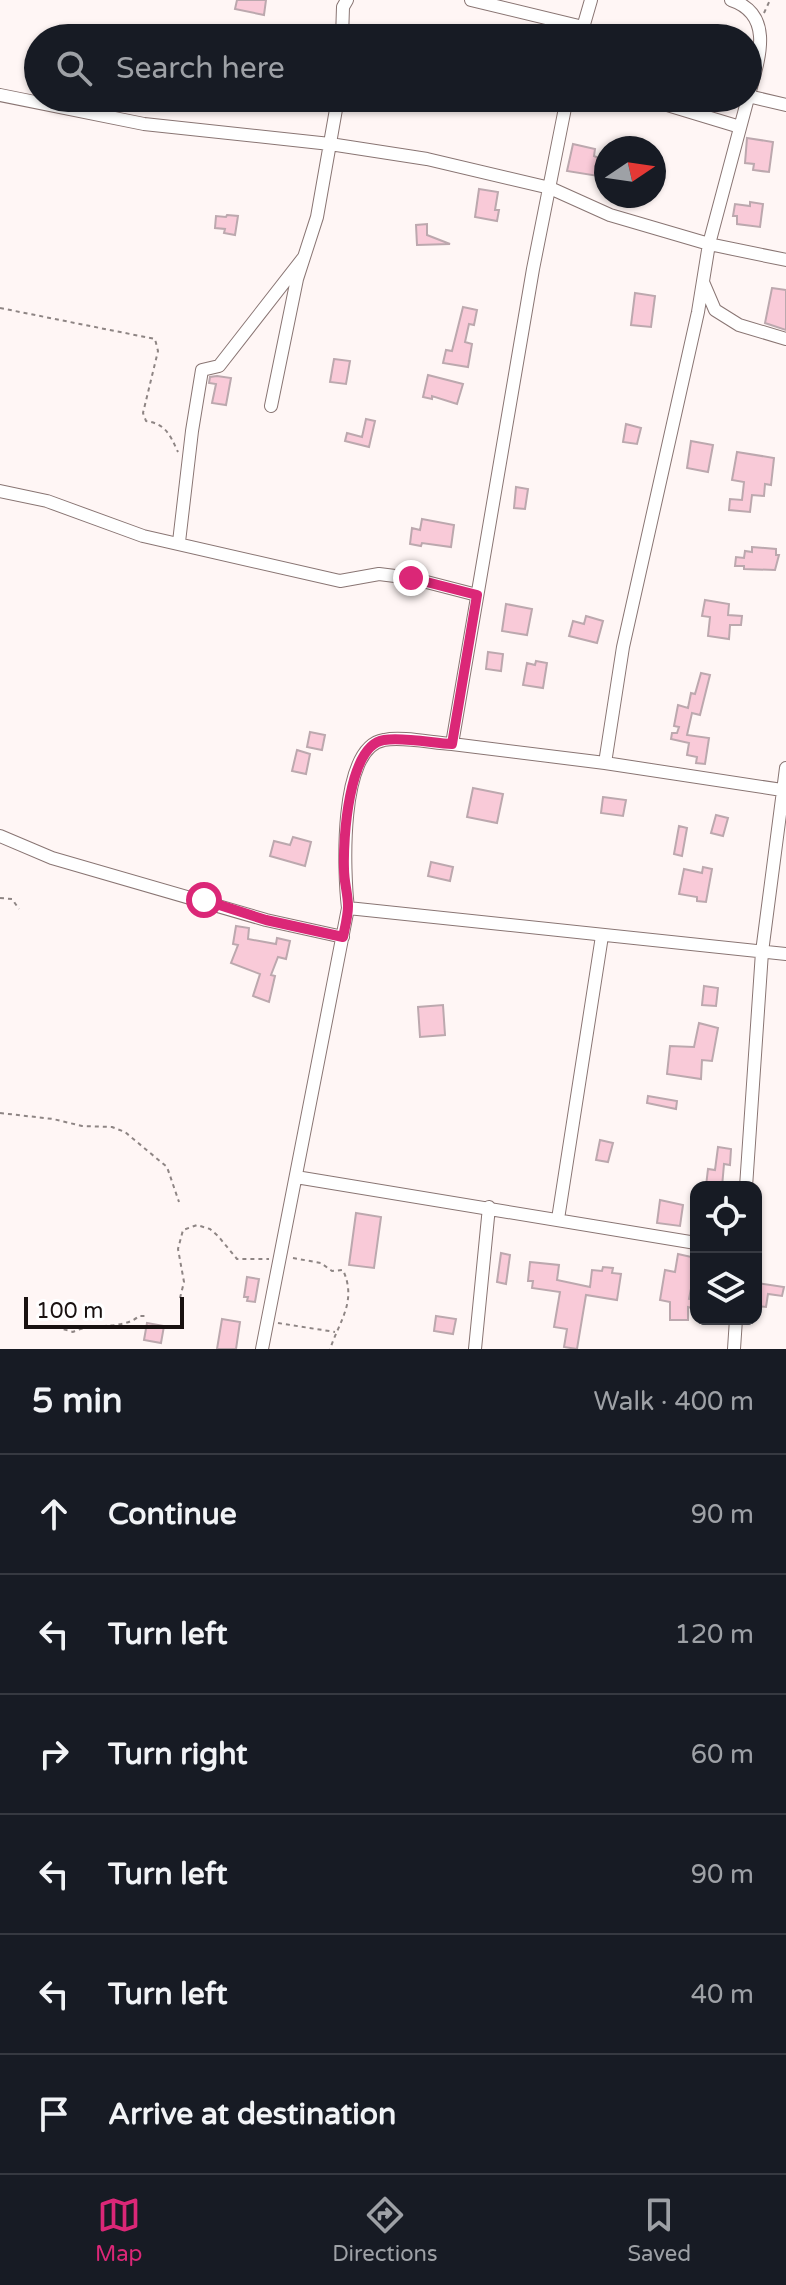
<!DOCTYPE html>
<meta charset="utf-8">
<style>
:root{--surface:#171b24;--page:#242831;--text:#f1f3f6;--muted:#9ea1a6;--line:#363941;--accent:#db2777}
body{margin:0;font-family:"Varela Round",sans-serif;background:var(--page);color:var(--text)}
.controls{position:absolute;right:24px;bottom:24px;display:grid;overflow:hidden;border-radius:16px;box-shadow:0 2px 6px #0004}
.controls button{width:72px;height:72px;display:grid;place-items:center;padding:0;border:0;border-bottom:2px solid var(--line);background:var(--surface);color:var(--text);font:40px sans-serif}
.compass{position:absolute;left:594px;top:136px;width:72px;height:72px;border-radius:50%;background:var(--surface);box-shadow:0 2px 6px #0004;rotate:77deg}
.scale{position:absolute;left:24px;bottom:20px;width:160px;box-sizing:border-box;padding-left:8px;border:4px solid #191110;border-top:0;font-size:22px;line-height:28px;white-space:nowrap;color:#191110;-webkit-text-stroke:6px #fff;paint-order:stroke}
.stop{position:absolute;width:24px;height:24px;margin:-18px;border:6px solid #db2777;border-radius:50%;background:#fff}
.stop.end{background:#db2777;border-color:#fff;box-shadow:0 2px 8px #0008}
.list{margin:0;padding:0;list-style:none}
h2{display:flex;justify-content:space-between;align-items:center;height:104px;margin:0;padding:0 32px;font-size:34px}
h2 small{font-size:26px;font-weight:400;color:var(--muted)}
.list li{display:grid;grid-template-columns:52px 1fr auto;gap:24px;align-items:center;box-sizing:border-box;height:120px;padding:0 32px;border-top:2px solid var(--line)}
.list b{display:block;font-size:30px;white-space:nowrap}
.list em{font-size:26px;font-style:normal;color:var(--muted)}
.icon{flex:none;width:44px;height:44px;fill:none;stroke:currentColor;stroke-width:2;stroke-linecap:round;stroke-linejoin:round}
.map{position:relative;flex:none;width:786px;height:1349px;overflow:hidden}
.search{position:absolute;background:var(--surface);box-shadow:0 2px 6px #0004;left:24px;right:24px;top:24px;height:88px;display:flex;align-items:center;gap:20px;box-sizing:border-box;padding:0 28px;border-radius:44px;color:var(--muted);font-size:30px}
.sheet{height:824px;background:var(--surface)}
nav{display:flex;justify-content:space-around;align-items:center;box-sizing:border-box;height:112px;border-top:2px solid var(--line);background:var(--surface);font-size:22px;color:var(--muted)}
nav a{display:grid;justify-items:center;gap:4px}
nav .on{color:var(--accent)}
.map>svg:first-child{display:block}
.building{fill:#f9cad8;stroke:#bca8ae;stroke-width:2}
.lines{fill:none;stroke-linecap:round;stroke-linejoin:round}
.minor-casing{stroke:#897573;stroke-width:14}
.path{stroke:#8e8584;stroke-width:2;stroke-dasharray:4 4;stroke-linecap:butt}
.minor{stroke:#fff;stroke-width:12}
.route{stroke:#db2777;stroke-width:10}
</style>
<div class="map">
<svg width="786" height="1349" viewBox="0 0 786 1349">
<rect width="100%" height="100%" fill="#fff6f5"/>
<path class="building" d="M237 0H266L264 15 235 9Z
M747 138 773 142 769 172 753 170 754 164 745 163Z
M573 144 595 149 594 156 604 160 598 176 567 171Z
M479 189 498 192 495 210H499L497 221 475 217Z
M750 202 763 204 760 227 737 224V216H733L735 204 750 206Z
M227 215 238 216 235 235 224 233 225 229 215 228 216 216 226 217Z
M427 224V235L450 244 417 245 416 225Z
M772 288 786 290V330L765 323Z
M635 293 655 296 651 327 631 325Z
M463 307 477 310 474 325 469 324 465 342 472 344 468 367 443 363 446 350 452 351Z
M334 359 350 361 346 384 330 382Z
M428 375 463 384 457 404 432 396V399L423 397Z
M217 376 231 378 226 405 212 403 216 384 209 383 210 377Z
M366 419 375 421 369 447 345 441 347 433 362 437Z
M626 424 641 428 637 444 623 442Z
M691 441 713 445 708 472 687 468Z
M737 452 774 458 771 485 765 484 764 496 752 495 750 512 729 510 730 499 742 500 744 482 732 480Z
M516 487 528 489 525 509 514 508Z
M422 519 454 525 451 547 422 543 421 546 410 544 412 528 420 530Z
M752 547 776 549V555H779L775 570 744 569V566H735L736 557 744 558 745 551 752 552Z
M705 600 729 604 728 615 742 616 741 625H730L729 639 708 636 710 617 702 616Z
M506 604 532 609 527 635 502 631Z
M586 616 603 621 597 643 569 636 573 621 584 624Z
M488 652 503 654 501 671 486 669Z
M536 661 547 663 543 688 523 685 527 663 535 665Z
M701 673 710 675 700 715 692 713 687 735 709 738 705 764 696 763 697 757 687 755 689 743 671 739 672 733H677L679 727 674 726 678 705 688 708 691 693 695 694Z
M310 732 325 735 322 750 307 747Z
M297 750 310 754 306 774 292 771Z
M473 788 503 794 497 823 467 817Z
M603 797 626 800 623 816 601 813Z
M716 815 728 818 723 836 711 833Z
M679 826 687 828 682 856 674 854Z
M293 837 311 842 305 866 270 856 274 841 290 845Z
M431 862 453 867 450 881 428 876Z
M703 867 712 869 706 902 697 901V897L679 894 684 869 702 873Z
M236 926 249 928 248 939 276 944 277 938 290 941 286 959 278 957 271 975 275 976 269 1002 253 996 260 974 231 963 238 945 233 944Z
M704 986 718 988 716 1006 702 1005Z
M443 1005 445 1035 420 1037 418 1007Z
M699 1023 718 1028 712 1061 702 1060 701 1079 667 1074 670 1046 694 1047Z
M648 1096 677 1101 676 1109 647 1103Z
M600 1140 613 1143 608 1162 596 1160Z
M718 1147 731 1149 730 1165 724 1164 722 1187 706 1186 708 1169 715 1170Z
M660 1200 683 1205 680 1226 657 1223Z
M356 1213 381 1217 374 1268 349 1265Z
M501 1253 510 1255 506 1284 497 1282Z
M678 1254 696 1258V1274L694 1273 689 1299 696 1300V1309L688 1307V1320H670V1302L660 1300 665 1270 675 1272Z
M530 1262 559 1265 557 1280 590 1287 592 1270 602 1271 603 1267 613 1268 612 1273 621 1274 617 1300 586 1295 577 1349 564 1347 567 1329 554 1327 560 1292 532 1288 533 1281H528Z
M247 1277 259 1279 255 1302 247 1301 248 1297H244Z
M757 1283 784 1287 782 1296 768 1294 766 1307 756 1306Z
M436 1316 456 1319 453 1334 434 1331Z
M222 1319 240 1322 236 1349H217Z
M147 1323 164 1326 161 1343 144 1340Z"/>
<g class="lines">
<g class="minor-casing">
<path id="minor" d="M471 0 583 27
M731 0C777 15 757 64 748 98
M342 38 343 7 347 0
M580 38 591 0
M0 95 144 124 330 144 427 159 550 188 610 215 709 244 786 260
M748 96 786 105
M664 104 740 127
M703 282 715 310 739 325 786 339
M271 406 297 279 317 217 338 98
M0 491 47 501 143 536 340 581 379 574 411 578 477 595
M179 542 192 431 202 370 219 366 304 257
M452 744 605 763 782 790
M605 763 623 647 698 312 709 244 748 98
M0 836 52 858 266 920 343 937
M348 908 786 954
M296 1177 696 1243
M746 1187 762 952 786 768
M558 1219 602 936
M262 1349 348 908C344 875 338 747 384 740 402 736 433 743 452 744L533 269 567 98
M475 1349 489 1207
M734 1349 736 1319"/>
</g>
<path class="path" d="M764 13 770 0
M0 308 155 339 158 351 143 413 146 421C166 424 170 435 178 452
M0 898 12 899 19 909
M0 1113 53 1119 82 1126 112 1127 125 1132 167 1167 179 1202
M293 1258 321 1263 332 1271 343 1270C357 1301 340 1320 330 1349
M180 1298 184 1282 178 1249 183 1230 197 1225 210 1229 218 1236 237 1259H269
M278 1323 335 1332
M56 1327 73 1332C91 1322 122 1331 139 1316H147"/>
<use href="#minor" class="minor"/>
</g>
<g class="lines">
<path class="route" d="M204 900 266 920 343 937C345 927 348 916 348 906 348 894 344 882 344 869 343 841 348 745 384 740 403 737 433 743 452 744L477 595 411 578"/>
</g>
</svg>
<div class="controls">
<button><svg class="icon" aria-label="locate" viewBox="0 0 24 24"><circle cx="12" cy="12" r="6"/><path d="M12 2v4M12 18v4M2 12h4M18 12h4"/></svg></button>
<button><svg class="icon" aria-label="layers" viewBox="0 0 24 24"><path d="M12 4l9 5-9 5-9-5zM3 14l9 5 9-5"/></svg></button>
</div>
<svg class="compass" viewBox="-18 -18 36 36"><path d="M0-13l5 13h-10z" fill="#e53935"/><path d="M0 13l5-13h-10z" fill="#9ea1a6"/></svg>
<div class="scale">100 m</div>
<div class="stop" style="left:204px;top:900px"></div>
<div class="stop end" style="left:411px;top:578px"></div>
<div class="search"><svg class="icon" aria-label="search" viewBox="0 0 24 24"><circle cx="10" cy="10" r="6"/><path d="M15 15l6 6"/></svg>Search here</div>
</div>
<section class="sheet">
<h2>5 min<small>Walk · 400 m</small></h2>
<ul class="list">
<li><svg class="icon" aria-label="ahead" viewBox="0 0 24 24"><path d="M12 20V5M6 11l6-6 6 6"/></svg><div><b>Continue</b></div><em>90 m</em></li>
<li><svg class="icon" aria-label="left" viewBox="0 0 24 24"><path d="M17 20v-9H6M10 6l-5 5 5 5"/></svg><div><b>Turn left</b></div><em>120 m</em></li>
<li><svg class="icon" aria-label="right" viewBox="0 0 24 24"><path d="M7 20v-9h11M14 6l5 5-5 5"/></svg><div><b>Turn right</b></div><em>60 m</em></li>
<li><svg class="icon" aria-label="left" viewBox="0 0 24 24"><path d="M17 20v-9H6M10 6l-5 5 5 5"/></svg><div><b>Turn left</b></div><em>90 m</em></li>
<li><svg class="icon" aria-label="left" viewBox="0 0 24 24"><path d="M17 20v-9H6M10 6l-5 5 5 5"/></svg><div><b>Turn left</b></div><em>40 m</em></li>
<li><svg class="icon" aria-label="arrive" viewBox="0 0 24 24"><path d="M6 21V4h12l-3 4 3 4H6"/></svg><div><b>Arrive at destination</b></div></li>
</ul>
</section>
<nav>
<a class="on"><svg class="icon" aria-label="map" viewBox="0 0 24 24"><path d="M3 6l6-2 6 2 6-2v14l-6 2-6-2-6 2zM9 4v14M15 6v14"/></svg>Map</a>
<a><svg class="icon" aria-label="directions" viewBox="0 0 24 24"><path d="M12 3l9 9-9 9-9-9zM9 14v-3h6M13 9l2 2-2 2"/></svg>Directions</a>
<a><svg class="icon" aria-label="saved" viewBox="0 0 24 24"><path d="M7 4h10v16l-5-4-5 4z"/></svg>Saved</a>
</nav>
